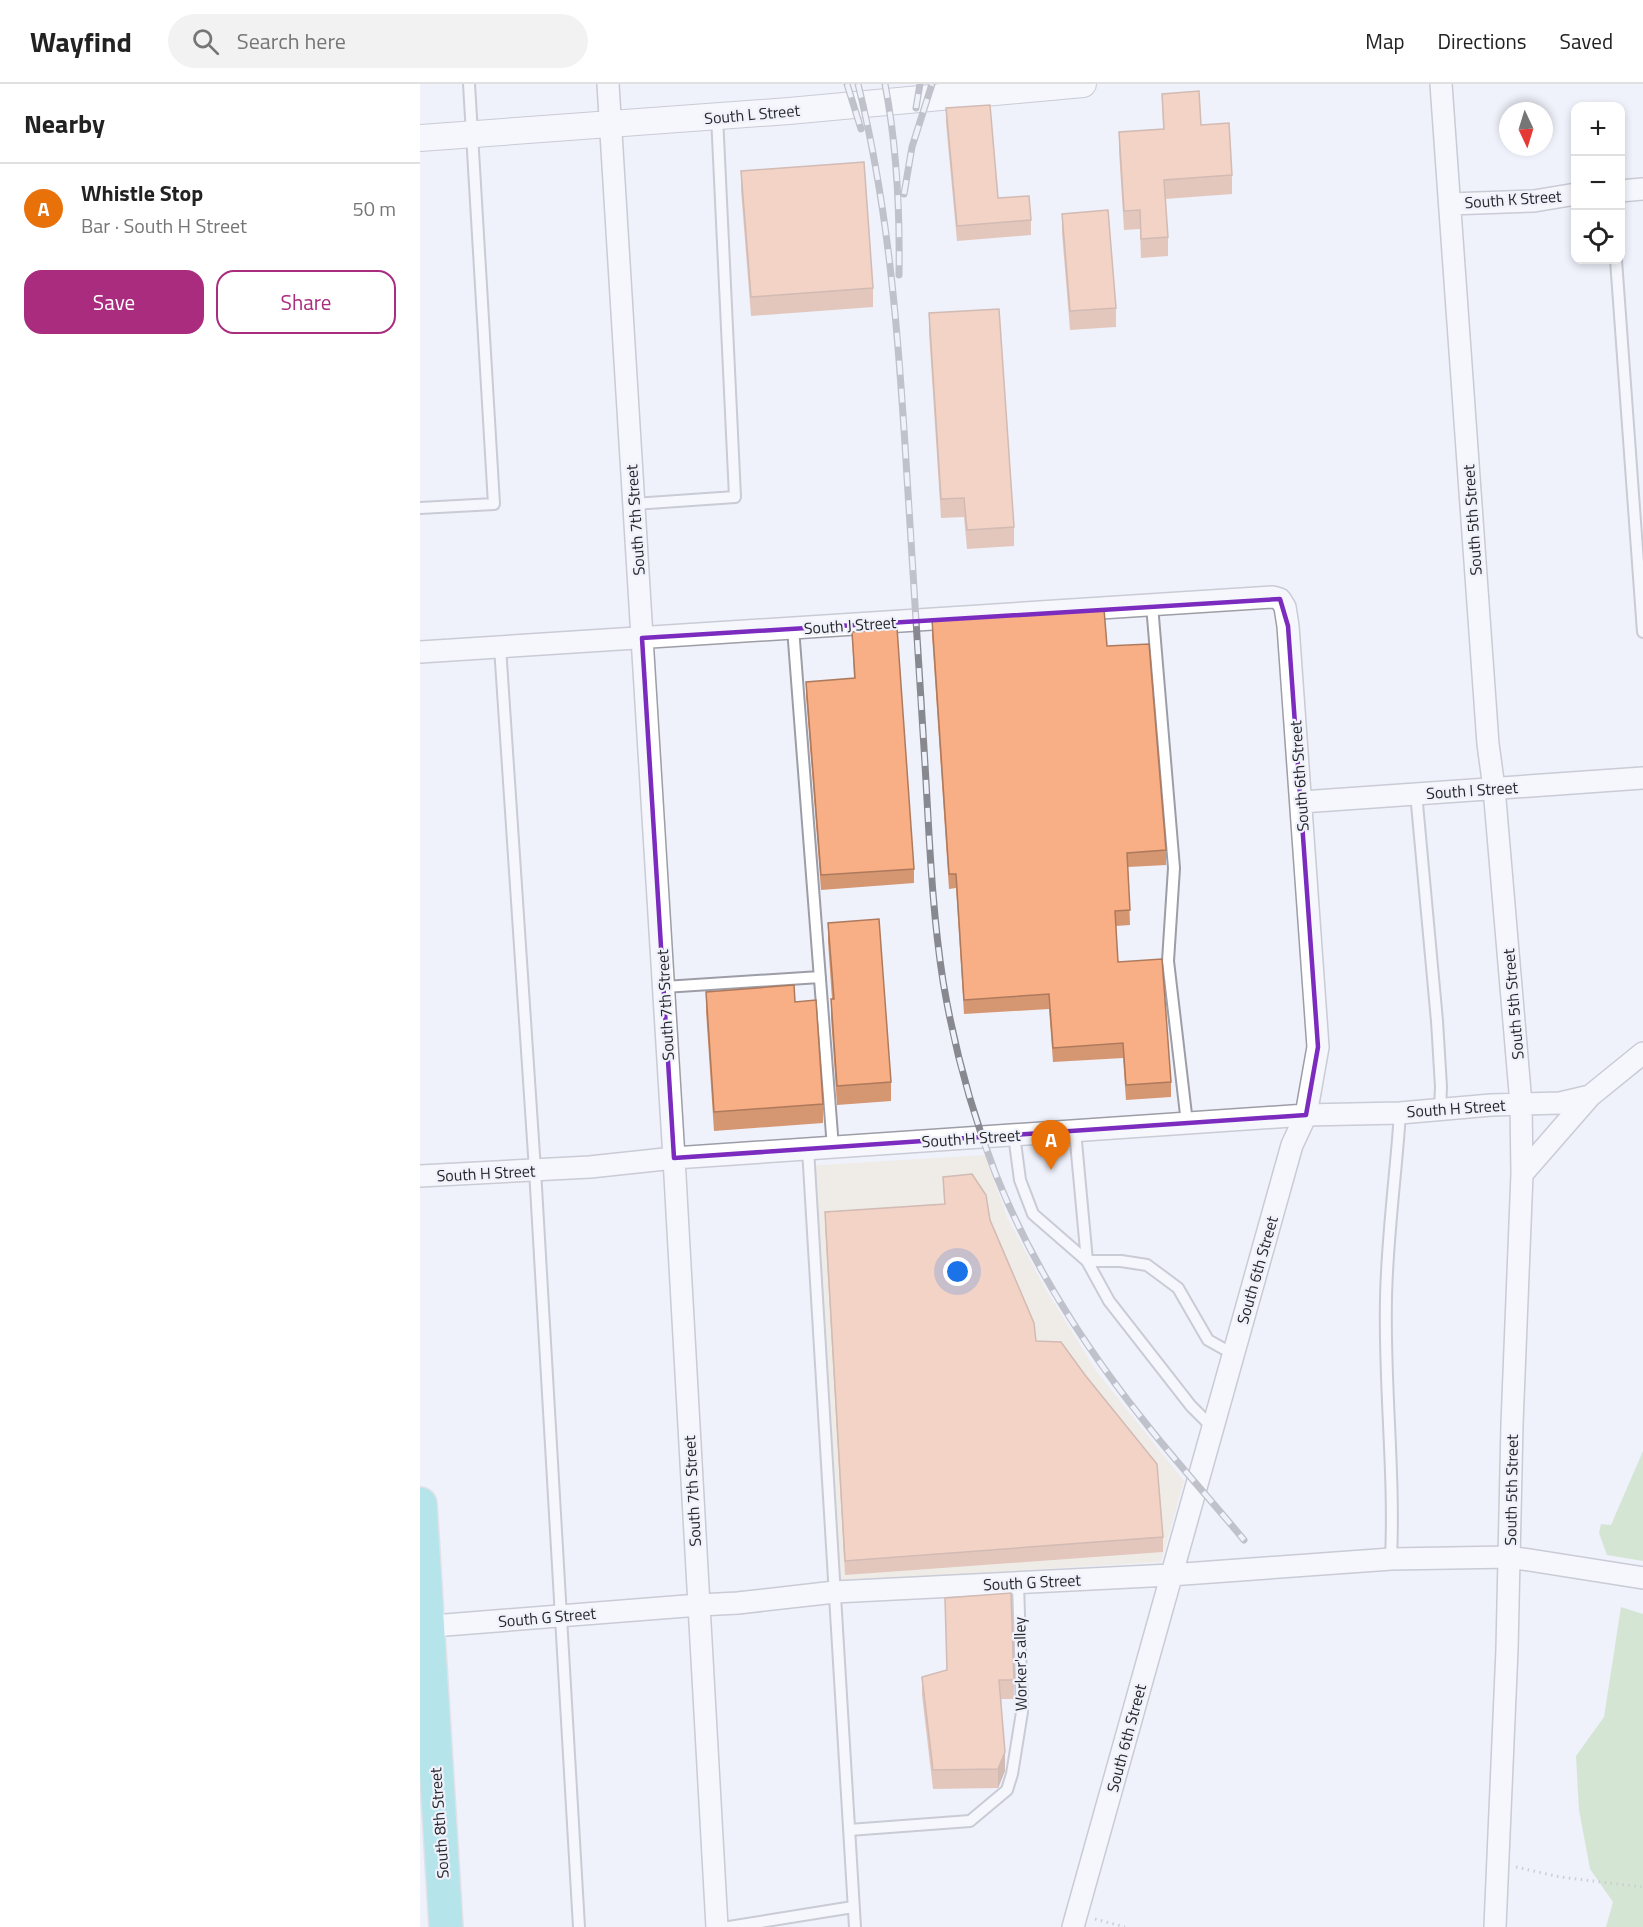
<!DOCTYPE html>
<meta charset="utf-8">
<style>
:root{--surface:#fff;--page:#f2f2f2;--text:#222;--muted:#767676;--line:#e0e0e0;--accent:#a92c7e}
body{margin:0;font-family:"Titillium Web",sans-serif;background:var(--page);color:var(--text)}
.controls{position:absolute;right:18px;top:18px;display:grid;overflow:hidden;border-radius:12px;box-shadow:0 3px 9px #0003}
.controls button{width:54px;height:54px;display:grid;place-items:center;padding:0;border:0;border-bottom:2px solid var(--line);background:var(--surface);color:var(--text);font:30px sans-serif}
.compass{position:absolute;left:1079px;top:18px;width:54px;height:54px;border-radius:50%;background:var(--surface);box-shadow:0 3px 9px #0003;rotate:176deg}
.you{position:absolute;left:538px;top:1188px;width:21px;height:21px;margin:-15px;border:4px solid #fff;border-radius:50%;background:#1a73e8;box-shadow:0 0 0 9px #1a73e833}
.badge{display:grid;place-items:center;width:39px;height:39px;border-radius:50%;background:var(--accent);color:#fff;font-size:20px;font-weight:700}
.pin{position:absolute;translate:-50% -50px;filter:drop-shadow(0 2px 3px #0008)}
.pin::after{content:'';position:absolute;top:32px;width:21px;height:18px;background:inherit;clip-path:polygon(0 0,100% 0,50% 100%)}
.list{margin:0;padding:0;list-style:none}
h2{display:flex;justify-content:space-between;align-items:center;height:78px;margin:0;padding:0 24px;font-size:26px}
h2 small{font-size:20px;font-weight:400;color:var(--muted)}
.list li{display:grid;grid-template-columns:39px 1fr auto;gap:18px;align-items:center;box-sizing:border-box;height:90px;padding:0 24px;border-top:2px solid var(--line)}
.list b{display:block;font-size:22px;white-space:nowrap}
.list p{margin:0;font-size:20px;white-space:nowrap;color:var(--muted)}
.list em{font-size:20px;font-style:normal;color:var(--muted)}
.actions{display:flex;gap:12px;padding:18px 24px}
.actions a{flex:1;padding:14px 0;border:2px solid var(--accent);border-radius:18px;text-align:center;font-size:21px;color:var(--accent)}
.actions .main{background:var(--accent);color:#fff}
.icon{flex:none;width:33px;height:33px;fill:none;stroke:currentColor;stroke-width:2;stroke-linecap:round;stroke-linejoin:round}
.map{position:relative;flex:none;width:1223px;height:1843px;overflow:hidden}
header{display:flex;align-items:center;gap:36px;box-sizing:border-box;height:84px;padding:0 30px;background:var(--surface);border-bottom:2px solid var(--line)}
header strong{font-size:28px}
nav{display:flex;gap:33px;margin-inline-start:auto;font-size:21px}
.search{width:420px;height:54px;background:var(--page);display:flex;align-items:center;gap:15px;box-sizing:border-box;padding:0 21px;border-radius:33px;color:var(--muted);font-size:22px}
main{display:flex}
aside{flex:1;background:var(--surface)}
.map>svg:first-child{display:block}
.industrial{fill:#efe7d1}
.green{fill:#b5d8a4}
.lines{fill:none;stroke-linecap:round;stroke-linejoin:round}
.service-casing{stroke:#9c9da7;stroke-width:14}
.minor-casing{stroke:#9c9da7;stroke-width:24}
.tertiary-casing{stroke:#9c9da7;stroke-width:28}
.trunk-casing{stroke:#d0d0d1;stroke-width:36}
.path{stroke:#a1a3aa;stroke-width:3;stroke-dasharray:1.5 4.5;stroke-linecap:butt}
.service{stroke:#fff;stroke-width:10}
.minor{stroke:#fff;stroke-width:21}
.tertiary{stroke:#fff;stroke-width:26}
.trunk{stroke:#70d6d7;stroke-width:33}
.rail-casing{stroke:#888990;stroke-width:7}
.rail{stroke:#eff1fb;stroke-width:4.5;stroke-dasharray:14;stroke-linecap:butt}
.wall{fill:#d59672}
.shaded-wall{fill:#ae7a5d}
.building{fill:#f8af85;stroke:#ae7a5d;stroke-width:1.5}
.marked{fill:none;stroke:#7b2cbf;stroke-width:4.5;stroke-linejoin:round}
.labels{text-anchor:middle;stroke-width:4.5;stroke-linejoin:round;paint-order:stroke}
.street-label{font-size:16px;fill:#28282c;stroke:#eff1fb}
</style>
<header>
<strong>Wayfind</strong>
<div class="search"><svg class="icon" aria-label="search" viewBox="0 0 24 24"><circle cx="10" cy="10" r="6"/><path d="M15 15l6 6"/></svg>Search here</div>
<nav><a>Map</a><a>Directions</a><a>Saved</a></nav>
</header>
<main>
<aside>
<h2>Nearby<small></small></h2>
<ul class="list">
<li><span class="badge" style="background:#e8710a">A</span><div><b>Whistle Stop</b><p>Bar · South H Street</p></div><em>50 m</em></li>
</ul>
<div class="actions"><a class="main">Save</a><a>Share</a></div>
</aside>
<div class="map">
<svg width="1223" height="1843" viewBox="0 0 1223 1843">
<rect width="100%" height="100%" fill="#eff1fb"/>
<path class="industrial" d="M565 1071 587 1133 626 1206 677 1288 764 1397 741 1478 410 1498 384 1082Z"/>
<path class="green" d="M1223 1367V1477L1187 1471 1179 1449 1181 1440 1191 1441Z
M1201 1523 1223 1530V1843H1186L1193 1818 1170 1785 1159 1726 1156 1672 1184 1633Z"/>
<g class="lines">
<g class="service-casing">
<path id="service" d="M1196 176 1223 548
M214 420 315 413 297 32
M0 424 74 420 49 0
M732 521 754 784 748 877 767 1039
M373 544 413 1064
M80 563 115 1086 159 1843
M996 709 1017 937 1021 1003 1020 1025
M244 903 400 893
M655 1047 667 1177H701L727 1181 758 1204 788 1256 813 1270
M594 1051 600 1096 613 1130 667 1177 689 1217 771 1322 792 1343
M388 1065 435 1843
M971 1475C975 1389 964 1302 966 1215 967 1153 976 1091 980 1029
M429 1746 550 1737 587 1706 592 1690 602 1628 598 1499
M309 1843 433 1823"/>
</g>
<g class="minor-casing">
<path id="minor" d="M188 0 254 1074 297 1843
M1021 0 1068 660 1074 704 1101 1020 1102 1090 1092 1340 1087 1565 1075 1843
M1200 107 1223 105
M1030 120 1114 117 1156 110
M0 568 853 513 860 515 865 523 868 542 898 963 886 1031 872 1061 653 1843
M882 718 1223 694
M1102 1090 1170 1012
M0 1092 170 1083 254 1074 886 1031 980 1029 1071 1021 1140 1019 1170 1012 1223 969
M0 1543 279 1521 318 1519 415 1508 750 1491 971 1475 1090 1473 1223 1494"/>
</g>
<g class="tertiary-casing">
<path id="tertiary" d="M0 54 369 27 663 0"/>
</g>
<g class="trunk-casing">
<path id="trunk" d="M0 1420 26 1843"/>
</g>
<path class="path" d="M1096 1783 1140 1793 1223 1803
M675 1835 705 1843"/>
<use href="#service" class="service"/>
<use href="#minor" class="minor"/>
<use href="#tertiary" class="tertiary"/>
<use href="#trunk" class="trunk"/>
<g class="rail-casing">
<path id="rail" d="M427 0 441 45
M438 0C470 129 479 260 487 393 493 483 498 574 504 664 509 742 511 820 523 897 534 963 552 1029 576 1091 612 1181 664 1262 724 1337 756 1378 791 1416 824 1456
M465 0C477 63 480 127 479 191
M496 24 500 0
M484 110 492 63 512 0"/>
</g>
<use href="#rail" class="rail"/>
</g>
<path class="wall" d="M742 10 781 41 812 91V110L745 115 748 153V172L721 174 720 145 704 146 699 67V48L743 45Z
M526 24 578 114 611 136V151L537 157 526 39Z
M321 87 453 204V223L331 232 321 106Z
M642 130 696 224V243L650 246 642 149Z
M509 229 594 443V462L547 465 544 433 521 434 509 248Z
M512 536 687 562 746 766V781L708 783 710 841 696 842 698 878 751 998V1013L706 1016 703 974 633 978 629 925 544 930 536 804 529 805 512 551Z
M432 548 494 785V799L401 806 386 612V598L434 595Z
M408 839 471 998V1017L417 1021 411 934V915H412L408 858Z
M286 908 375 918 403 1020V1039L294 1047 286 927Z
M523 1093 570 1136 616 1257 743 1453V1468L425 1491 405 1142V1128L524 1120Z
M525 1514 594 1596V1615H581L585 1687 578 1704 513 1705 502 1611V1593L527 1586Z"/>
<path class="shaded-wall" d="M585 1668V1687L578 1704V1685Z"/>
<path class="building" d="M779 7 781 41 809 39 812 91 744 96 748 153 721 155 720 126 704 127 699 48 744 45 742 10Z
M570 21 578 114 609 112 611 136 537 142 526 24Z
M444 78 453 204 331 213 321 87Z
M688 126 696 224 650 227 642 130Z
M579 225 594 443 547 446 544 414 521 415 509 229Z
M684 525 687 562 729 560 746 766 707 769 710 826 695 827 698 878 742 875 751 998 706 1001 703 959 633 964 629 910 544 916 536 790H529L512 536Z
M477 544 494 785 401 791 386 598 435 594 432 548Z
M459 835 471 998 417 1002 411 915H414L408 839Z
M374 901 375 918 396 916 403 1020 294 1028 286 908Z
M552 1090 566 1111 570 1136 614 1239 616 1257 641 1258 665 1291 737 1380 743 1453 425 1477 405 1128 525 1120 523 1093Z
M591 1509 594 1596H579L585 1668 578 1685 513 1686 502 1593 527 1586 525 1514Z"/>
<path d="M0 0H1223V1843H0ZM860 515 868 542 898 963 886 1031 254 1074 222 554Z" fill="#eff1fb" fill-opacity=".55" fill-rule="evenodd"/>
<path class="marked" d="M860 515 868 542 898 963 886 1031 254 1074 222 554Z"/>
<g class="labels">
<g class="street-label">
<text transform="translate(332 30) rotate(-5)" y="6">South L Street</text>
<text transform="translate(1093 115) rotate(-4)" y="6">South K Street</text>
<text transform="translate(215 436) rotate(-94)" y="6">South 7th Street</text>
<text transform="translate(1052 436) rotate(-94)" y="6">South 5th Street</text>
<text transform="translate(430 541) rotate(-4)" y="6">South J Street</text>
<text transform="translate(879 692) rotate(-94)" y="6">South 6th Street</text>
<text transform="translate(1052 706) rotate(-4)" y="6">South I Street</text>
<text transform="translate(1093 920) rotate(-95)" y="6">South 5th Street</text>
<text transform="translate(245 921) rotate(-93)" y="6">South 7th Street</text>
<text transform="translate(1036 1024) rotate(-4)" y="6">South H Street</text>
<text transform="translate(551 1054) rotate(-4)" y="6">South H Street</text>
<text transform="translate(66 1089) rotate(-3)" y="6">South H Street</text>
<text transform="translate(837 1186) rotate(-74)" y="6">South 6th Street</text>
<text transform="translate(1091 1406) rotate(-89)" y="6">South 5th Street</text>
<text transform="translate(272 1407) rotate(-93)" y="6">South 7th Street</text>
<text transform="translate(612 1498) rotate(-3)" y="6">South G Street</text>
<text transform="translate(127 1533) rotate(-5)" y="6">South G Street</text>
<text transform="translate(600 1580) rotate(-91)" y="6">Worker's alley</text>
<text transform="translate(706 1654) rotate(-75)" y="6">South 6th Street</text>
<text transform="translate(19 1739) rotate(-94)" y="6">South 8th Street</text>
</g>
</g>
</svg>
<div class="controls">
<button>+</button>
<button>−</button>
<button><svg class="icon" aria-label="locate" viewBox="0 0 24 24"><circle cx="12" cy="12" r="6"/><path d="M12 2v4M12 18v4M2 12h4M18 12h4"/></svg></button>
</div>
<svg class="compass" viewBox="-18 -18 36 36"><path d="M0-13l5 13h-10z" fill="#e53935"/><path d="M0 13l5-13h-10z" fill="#767676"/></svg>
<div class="you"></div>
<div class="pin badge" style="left:631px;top:1086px;background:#e8710a">A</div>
</div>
</main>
